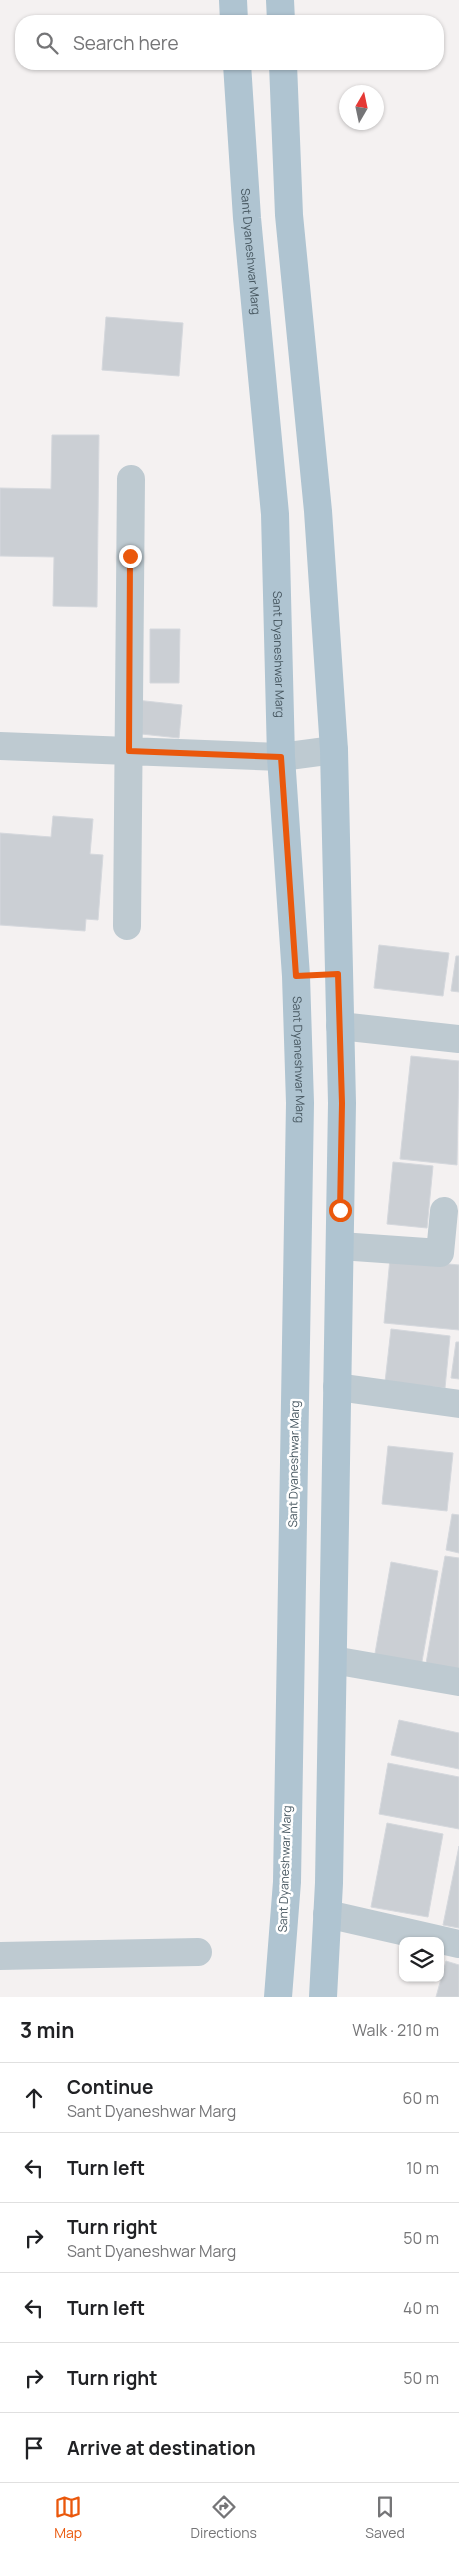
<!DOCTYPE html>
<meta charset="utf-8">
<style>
:root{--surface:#fff;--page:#f2f2f2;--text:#202124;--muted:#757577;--line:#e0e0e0;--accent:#ea580c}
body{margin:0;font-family:Manrope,sans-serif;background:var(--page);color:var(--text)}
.controls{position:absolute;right:15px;bottom:15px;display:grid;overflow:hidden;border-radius:10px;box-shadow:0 1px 4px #0004}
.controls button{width:45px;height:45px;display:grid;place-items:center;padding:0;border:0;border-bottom:1px solid var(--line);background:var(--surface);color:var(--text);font:25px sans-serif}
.compass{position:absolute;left:339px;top:85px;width:45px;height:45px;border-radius:50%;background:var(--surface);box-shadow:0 1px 4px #0004;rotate:9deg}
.stop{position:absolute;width:15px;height:15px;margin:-11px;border:4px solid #ea580c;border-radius:50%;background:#fff}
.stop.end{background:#ea580c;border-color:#fff;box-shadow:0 1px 5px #0008}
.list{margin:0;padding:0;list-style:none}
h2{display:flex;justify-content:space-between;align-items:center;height:65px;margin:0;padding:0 20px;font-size:21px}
h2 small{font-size:16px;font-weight:400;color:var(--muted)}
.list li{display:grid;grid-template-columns:32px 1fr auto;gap:15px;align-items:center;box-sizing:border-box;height:70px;padding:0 20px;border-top:1px solid var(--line)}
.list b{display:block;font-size:19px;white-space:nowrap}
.list p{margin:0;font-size:16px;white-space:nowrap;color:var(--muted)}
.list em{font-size:16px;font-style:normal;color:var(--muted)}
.icon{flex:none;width:28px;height:28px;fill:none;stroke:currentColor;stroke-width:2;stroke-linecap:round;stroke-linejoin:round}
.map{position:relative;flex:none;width:459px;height:1997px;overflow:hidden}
.search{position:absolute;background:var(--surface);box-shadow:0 1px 4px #0004;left:15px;right:15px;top:15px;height:55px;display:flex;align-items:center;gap:12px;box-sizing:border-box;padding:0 18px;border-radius:20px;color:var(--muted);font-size:19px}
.sheet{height:485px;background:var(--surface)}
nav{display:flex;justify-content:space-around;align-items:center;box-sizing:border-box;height:70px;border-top:1px solid var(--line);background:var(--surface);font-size:14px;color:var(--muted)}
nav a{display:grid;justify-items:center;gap:2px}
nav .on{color:var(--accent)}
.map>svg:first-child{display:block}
.building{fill:#cbcfd4;stroke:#d5d8dd}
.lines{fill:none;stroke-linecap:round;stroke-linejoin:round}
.minor{stroke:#becad1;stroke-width:28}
.major{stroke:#afc4d1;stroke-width:28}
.route{stroke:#ea580c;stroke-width:6}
.labels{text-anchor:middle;stroke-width:5;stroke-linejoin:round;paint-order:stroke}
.street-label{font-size:12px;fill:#475760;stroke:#fff}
</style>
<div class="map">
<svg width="459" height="1997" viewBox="0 0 459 1997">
<rect width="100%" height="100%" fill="#f4f1f1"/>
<path class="building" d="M106 317 183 323 179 376 102 370Z
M52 435H99L97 607 53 606 54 557 0 556V488L51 489Z
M150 629H180L179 683H150Z
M136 700 182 705 179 738 132 733Z
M53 816 93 819 90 854 103 855 98 920 86 919 85 931 0 925V833L51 837Z
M379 945 449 953 443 996 374 988Z
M456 956H459V992L451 991Z
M411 1056 459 1061 457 1165 400 1159Z
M393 1162 433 1166 427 1228 387 1224Z
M390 1258 459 1265V1330L384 1323Z
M391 1329 450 1336 445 1388 385 1382Z
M456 1342H459V1379L451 1378Z
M388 1446 453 1453 447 1511 382 1504Z
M452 1514 459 1515V1553L446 1550Z
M445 1556 459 1558V1675L425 1669Z
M391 1562 438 1571 421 1667 374 1659Z
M399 1720 459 1733V1769L391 1755Z
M388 1763 459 1777V1829L379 1814Z
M387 1823 443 1834 428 1917 371 1907Z
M459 1846V1928L443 1925Z
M446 1961 459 1965V1997H436Z"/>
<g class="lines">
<path class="minor" d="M0 746 281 757 334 750
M127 926 131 479
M340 1026 459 1039
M340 1246 440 1253 444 1211
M337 1387 459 1404
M333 1660 459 1682
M327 1914 459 1944
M0 1956 198 1952"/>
<g class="major">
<path d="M233 0 234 21"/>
<path d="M280 0 281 21"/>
<path id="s1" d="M237 64 247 218 275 514 281 757 296 976 300 1103 287 1882 278 1997"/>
<path d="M283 64 289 215 318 511 334 750 342 1103 329 1883 323 1997"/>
</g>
</g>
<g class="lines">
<path class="route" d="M130 556 129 751 281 757 296 976 338 974 342 1103 340 1210"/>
</g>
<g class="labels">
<g class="street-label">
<text dy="4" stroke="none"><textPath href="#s1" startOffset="188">Sant Dyaneshwar Marg</textPath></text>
<text dy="4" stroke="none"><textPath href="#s1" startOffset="592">Sant Dyaneshwar Marg</textPath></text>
<text dy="4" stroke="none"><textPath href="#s1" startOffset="998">Sant Dyaneshwar Marg</textPath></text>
<text transform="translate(294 1464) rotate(-89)" y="4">Sant Dyaneshwar Marg</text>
<text transform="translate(285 1869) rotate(-88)" y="4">Sant Dyaneshwar Marg</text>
</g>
</g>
</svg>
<div class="controls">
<button><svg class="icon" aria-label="layers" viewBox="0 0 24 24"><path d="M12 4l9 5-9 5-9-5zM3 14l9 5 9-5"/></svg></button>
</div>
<svg class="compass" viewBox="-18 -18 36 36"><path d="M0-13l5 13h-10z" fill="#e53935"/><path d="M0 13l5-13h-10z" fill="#757577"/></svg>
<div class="stop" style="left:340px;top:1210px"></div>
<div class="stop end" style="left:130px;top:556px"></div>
<div class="search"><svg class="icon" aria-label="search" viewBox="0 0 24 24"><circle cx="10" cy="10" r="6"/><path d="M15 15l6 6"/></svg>Search here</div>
</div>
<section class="sheet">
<h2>3 min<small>Walk · 210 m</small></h2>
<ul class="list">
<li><svg class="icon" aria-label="ahead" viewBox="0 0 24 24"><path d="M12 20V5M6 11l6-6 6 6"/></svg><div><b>Continue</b><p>Sant Dyaneshwar Marg</p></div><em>60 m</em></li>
<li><svg class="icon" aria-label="left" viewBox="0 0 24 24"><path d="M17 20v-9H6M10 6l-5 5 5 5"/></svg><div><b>Turn left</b></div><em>10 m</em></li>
<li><svg class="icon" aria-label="right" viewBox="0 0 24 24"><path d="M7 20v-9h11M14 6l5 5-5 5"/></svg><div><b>Turn right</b><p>Sant Dyaneshwar Marg</p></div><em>50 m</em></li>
<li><svg class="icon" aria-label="left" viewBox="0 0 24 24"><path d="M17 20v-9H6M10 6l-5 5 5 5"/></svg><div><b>Turn left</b></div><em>40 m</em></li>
<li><svg class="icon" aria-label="right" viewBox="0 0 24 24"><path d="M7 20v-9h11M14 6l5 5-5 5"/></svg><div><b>Turn right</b></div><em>50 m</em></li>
<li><svg class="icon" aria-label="arrive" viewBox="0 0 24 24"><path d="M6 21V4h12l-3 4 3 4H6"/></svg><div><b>Arrive at destination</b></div></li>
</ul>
</section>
<nav>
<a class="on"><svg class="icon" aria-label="map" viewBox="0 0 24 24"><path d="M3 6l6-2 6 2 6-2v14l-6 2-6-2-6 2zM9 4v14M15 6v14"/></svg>Map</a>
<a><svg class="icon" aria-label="directions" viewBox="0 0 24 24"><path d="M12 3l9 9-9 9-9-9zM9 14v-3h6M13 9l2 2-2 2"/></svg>Directions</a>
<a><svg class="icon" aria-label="saved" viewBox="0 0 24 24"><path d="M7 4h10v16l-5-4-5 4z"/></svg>Saved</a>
</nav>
